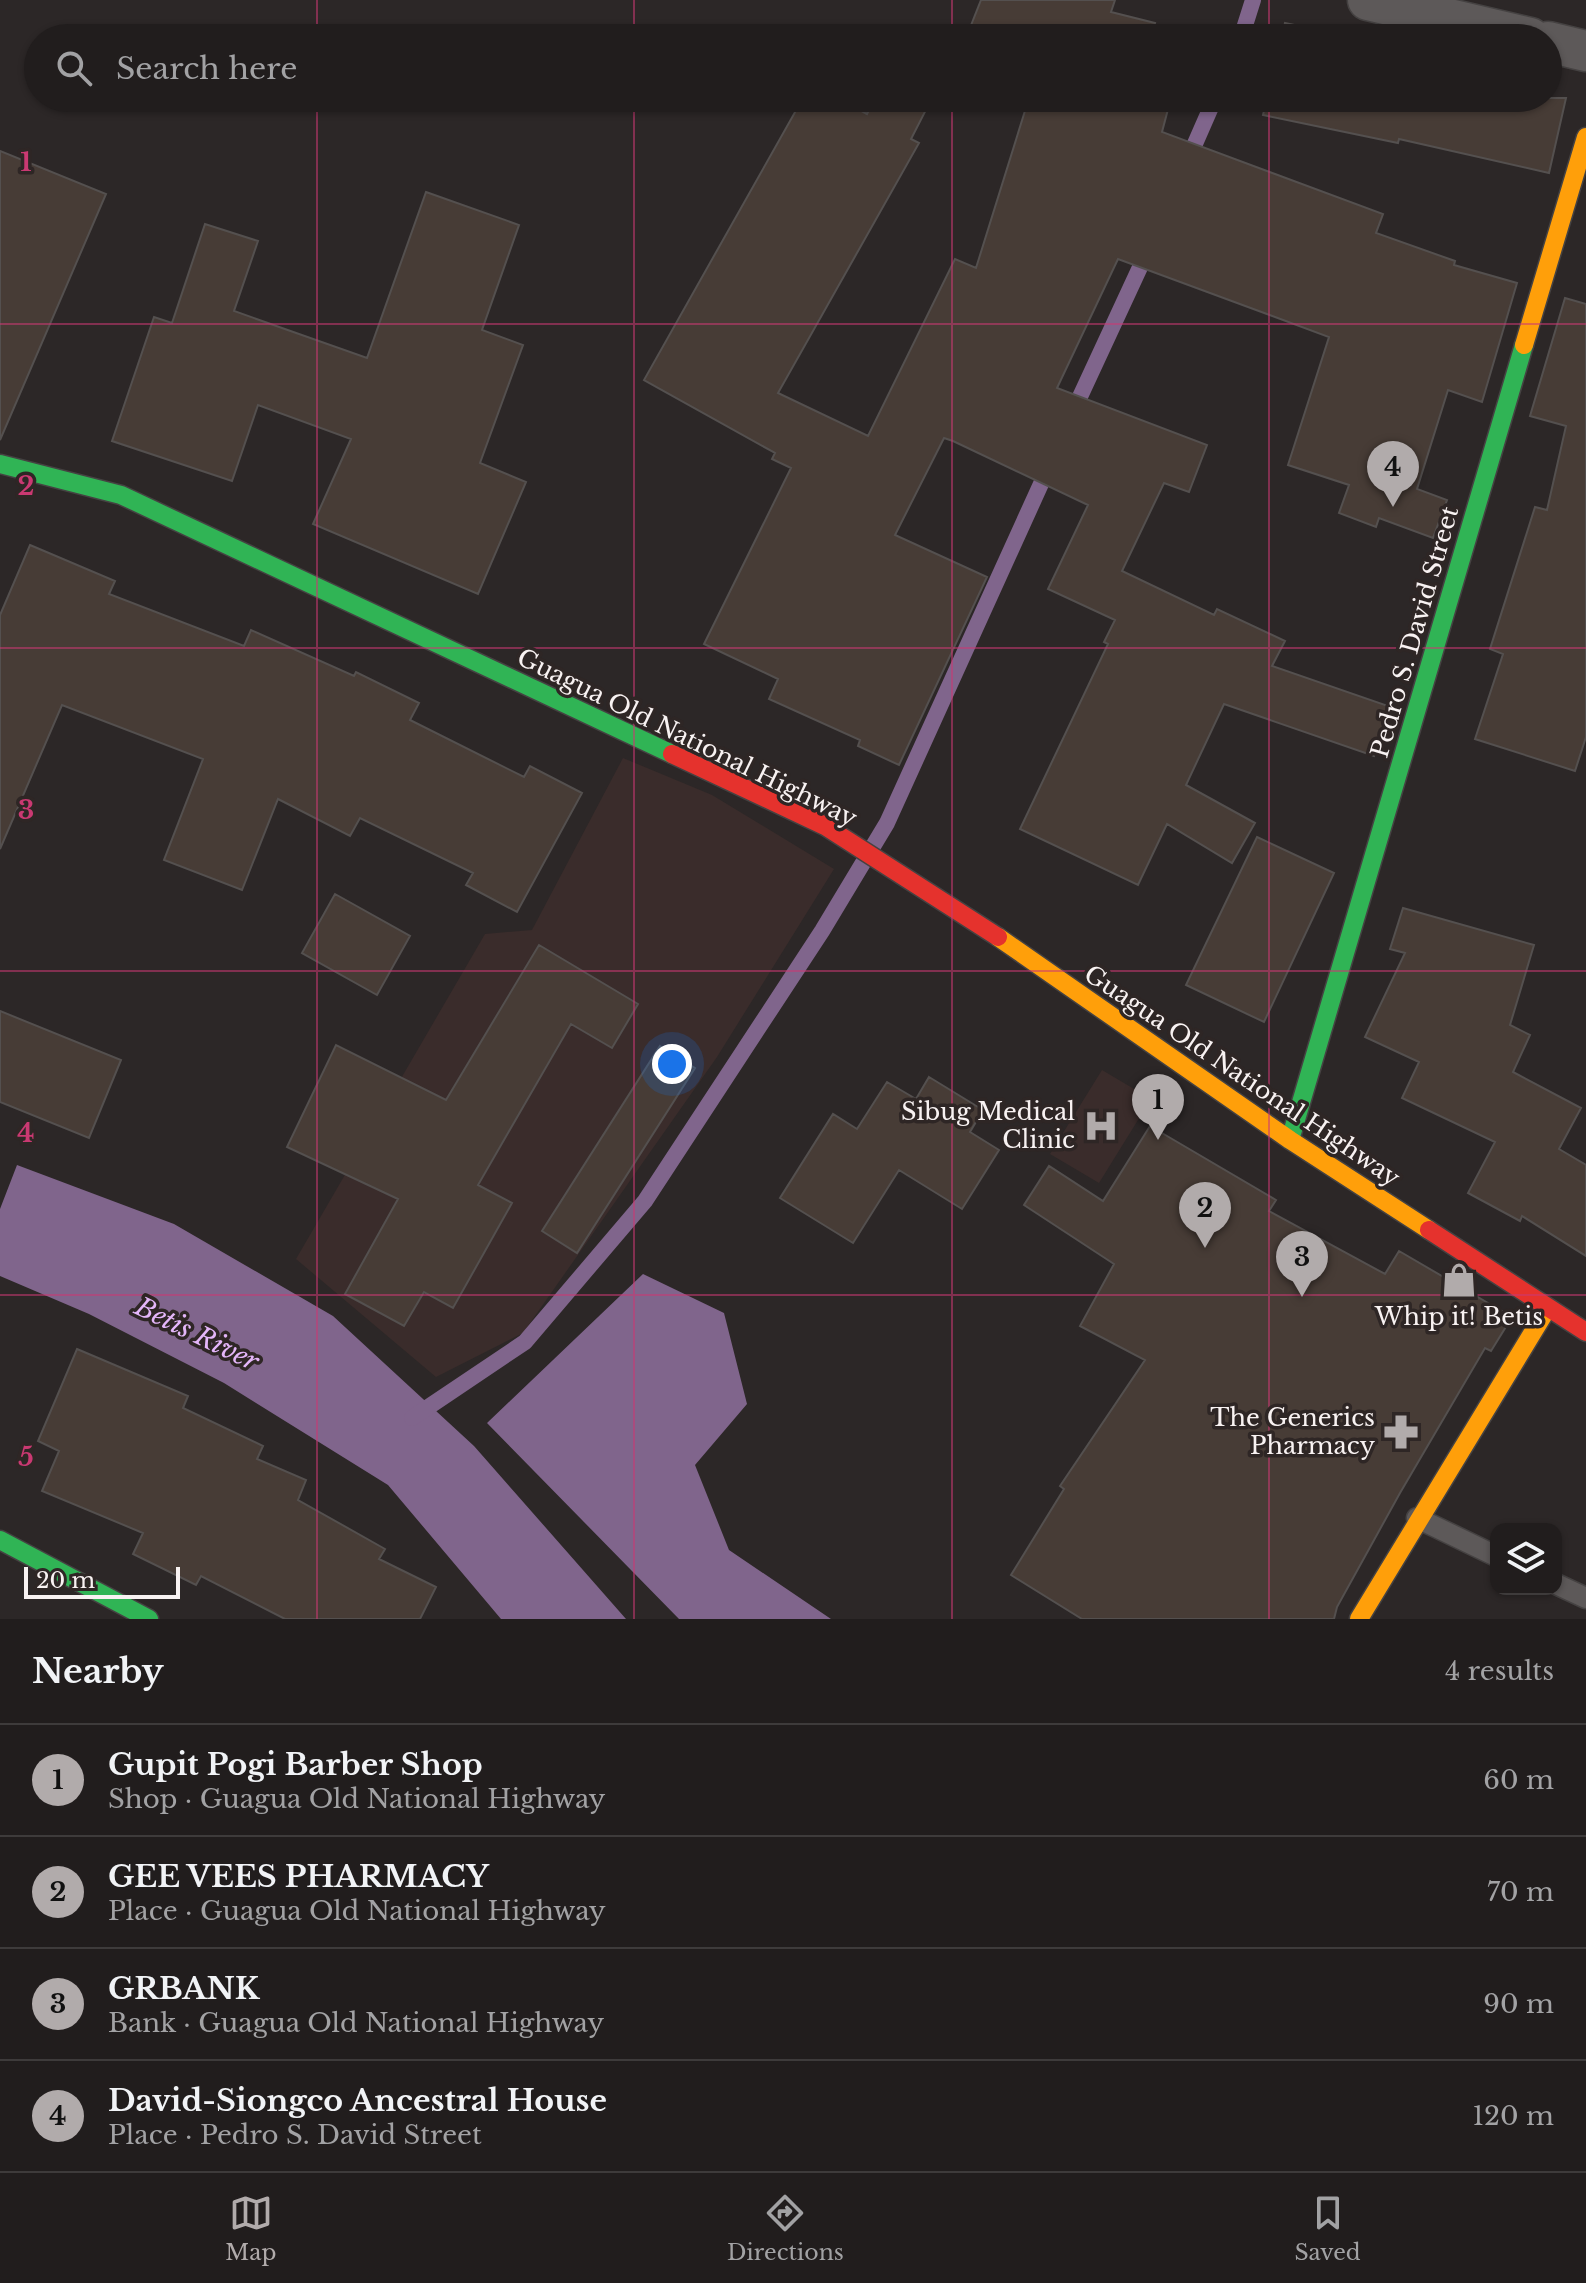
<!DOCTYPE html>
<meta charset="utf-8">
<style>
:root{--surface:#211d1d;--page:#2d2a2a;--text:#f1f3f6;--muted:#a2a2a4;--line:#3e3b3b;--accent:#b1abab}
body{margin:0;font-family:"Libre Baskerville",serif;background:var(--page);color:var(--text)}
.controls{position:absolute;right:24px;bottom:24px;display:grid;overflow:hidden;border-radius:16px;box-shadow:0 2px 6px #0004}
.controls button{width:72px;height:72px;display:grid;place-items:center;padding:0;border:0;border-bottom:2px solid var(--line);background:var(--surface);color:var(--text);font:40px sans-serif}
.scale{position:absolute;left:24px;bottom:20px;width:156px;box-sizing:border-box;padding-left:8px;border:4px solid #f8f2f2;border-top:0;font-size:22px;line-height:28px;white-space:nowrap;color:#f8f2f2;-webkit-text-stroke:6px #2e2625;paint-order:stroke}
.you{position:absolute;left:672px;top:1064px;width:28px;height:28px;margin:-20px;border:6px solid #fff;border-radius:50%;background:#1a73e8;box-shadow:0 0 0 12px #1a73e833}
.badge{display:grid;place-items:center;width:52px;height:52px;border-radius:50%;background:var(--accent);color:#111;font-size:26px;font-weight:700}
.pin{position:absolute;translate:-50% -66px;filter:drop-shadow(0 2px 4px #0008)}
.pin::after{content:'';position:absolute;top:42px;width:28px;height:24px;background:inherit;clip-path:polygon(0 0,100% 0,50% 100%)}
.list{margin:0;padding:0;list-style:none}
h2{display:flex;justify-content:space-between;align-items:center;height:104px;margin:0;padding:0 32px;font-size:34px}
h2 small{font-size:26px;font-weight:400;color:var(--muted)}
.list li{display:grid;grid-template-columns:52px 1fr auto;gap:24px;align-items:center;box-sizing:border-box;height:112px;padding:0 32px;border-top:2px solid var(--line)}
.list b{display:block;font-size:30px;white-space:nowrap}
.list p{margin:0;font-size:26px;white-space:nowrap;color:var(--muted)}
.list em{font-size:26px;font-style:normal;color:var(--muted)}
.icon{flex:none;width:44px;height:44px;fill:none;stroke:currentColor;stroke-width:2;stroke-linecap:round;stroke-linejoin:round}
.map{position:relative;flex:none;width:1586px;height:1619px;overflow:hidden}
.search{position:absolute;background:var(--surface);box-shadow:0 2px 6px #0004;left:24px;right:24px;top:24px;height:88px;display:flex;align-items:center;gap:20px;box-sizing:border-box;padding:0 28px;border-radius:44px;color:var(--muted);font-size:30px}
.sheet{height:552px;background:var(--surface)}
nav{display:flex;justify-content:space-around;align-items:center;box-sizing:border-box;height:112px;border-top:2px solid var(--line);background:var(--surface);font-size:22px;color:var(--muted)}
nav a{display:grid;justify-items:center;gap:4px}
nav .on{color:var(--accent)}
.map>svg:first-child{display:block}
.built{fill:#3a2c2b}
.water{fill:#80658c}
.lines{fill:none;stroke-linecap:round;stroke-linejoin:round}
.stream{stroke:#80658c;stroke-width:16}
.building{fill:#473c36;stroke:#54504f;stroke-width:2}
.lane-casing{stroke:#454242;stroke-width:23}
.street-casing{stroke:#454242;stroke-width:43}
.fast-casing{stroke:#454242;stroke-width:21}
.slow-casing{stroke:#454242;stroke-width:21}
.jam-casing{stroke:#454242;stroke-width:21}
.lane{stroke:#5d5959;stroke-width:20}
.street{stroke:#5d5959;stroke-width:40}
.fast{stroke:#30b455;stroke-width:18}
.slow{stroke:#ff9f0a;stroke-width:18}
.jam{stroke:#e5322d;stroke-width:18}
.grid{fill:none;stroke:#ca3972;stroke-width:2;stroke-opacity:0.55}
.labels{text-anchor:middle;stroke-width:7;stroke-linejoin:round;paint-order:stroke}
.street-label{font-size:24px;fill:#f8f2f2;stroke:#2e2625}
.poi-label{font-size:24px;fill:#f8f2f2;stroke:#2e2625;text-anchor:end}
.water-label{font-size:26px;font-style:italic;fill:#e4b6f9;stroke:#2e2625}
.grid-label{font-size:26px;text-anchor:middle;font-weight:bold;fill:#ca3972;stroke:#2e2625;stroke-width:7;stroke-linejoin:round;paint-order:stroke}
</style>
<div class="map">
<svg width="1586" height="1619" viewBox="0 0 1586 1619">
<rect width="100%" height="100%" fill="#2c2727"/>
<path class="built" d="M623 758 712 795 834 869 717 1057 523 1333 436 1377 296 1259 485 934 532 930Z
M1102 1070 1151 1099 1099 1183 1050 1154Z"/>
<path class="water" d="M17 1165 174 1224 333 1316 474 1446 626 1619H501L388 1485 224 1383 89 1314 0 1276V1209Z
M643 1274 724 1313 747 1404 695 1465 729 1550 831 1619H679L487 1423Z"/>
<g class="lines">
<path class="stream" d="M1241 38 1253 0
M1187 162 1215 98
M1072 414 1148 250
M412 1418 525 1342 645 1201 822 931 887 823 1050 464"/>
</g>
<path class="building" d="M981 0H1115L1111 12 1155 23 1150 38H966Z
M1285 23 1337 34 1336 38H1281Z
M803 98H838L867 114 875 98H932L911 139 919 143 778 393 868 436 955 259 976 268 1029 98H1171L1162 132 1383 214 1376 233 1455 261 1454 265 1517 283 1482 402 1448 390 1417 489 1447 500 1433 538 1379 518 1376 527 1339 513 1349 485 1288 465 1329 337 1118 259 1057 388 1207 445 1189 492 1164 483 1122 571 1214 615 1217 609 1285 641 1272 666 1391 707 1374 756 1224 704 1186 785 1255 823 1232 863 1167 824 1138 885 1020 829 1108 644 1104 642 1115 620 1048 589 1088 505 953 441 944 438 895 535 987 577 899 765 858 746 860 740 769 699 778 679 704 644 791 468 772 459 775 453 644 380Z
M1267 98H1566L1549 173 1399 139 1398 143 1263 115Z
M0 151 106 194 0 440Z
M426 192 519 225 482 330 523 345 480 463 526 482 478 594 313 524 351 439 258 405 232 481 112 441 154 317 172 323 205 224 258 241 234 311 367 358Z
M1565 298 1586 304V737L1575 771 1475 739 1503 654 1490 649 1535 507 1547 510 1566 426 1530 416Z
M30 545 115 581 109 594 244 646 251 630 354 676 356 672 419 703 410 720 524 777 530 766 582 793 517 912 466 885 473 873 360 818 350 836 278 799 242 890 164 860 203 759 62 705 0 849V615Z
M1257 837 1334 873 1264 1022 1186 985Z
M335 894 410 936 377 995 302 953Z
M1403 908 1534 945 1510 1025 1530 1035 1513 1072 1581 1108 1559 1149 1586 1165V1256L1522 1216 1520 1221 1468 1193 1495 1142 1402 1098 1419 1062 1365 1037 1405 953 1390 949Z
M539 945 638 1004 612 1048 571 1024 478 1185 512 1203 453 1308 424 1292 404 1326 345 1294 398 1199 287 1147 336 1045 446 1100Z
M0 1011 121 1060 89 1138 0 1102Z
M660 1046 695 1068 577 1253 542 1231Z
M929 1077 983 1110 970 1132 999 1150 962 1209 899 1170 853 1243 780 1198 833 1114 857 1129 887 1082 916 1099Z
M1150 1126 1276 1200 1269 1211 1385 1274 1399 1251 1512 1317 1491 1351 1485 1348 1400 1493 1337 1607 1334 1619H1082L1011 1575 1064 1489 1060 1486 1145 1360 1080 1326 1114 1264 1024 1205 1049 1166 1103 1201Z
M77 1349 188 1396 183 1408 263 1446 257 1459 306 1480 298 1500 385 1549 379 1559 436 1587 420 1619H285L201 1576 196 1585 133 1554 143 1533 42 1491 59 1451 38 1441Z"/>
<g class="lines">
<g class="lane-casing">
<path id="lane" d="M1417 1518 1496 1556
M1556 1584 1586 1598"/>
</g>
<g class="street-casing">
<path id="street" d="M1368 0 1530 38
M1548 42 1586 51"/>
</g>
<g class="fast-casing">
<path id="fast" d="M0 464 121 495 672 754
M1290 1140 1524 345
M0 1540 149 1619"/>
</g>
<g class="slow-casing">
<path id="slow" d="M1524 345 1586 137
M998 937 1290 1140 1429 1230
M1359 1619 1547 1309"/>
</g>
<g class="jam-casing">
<path id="jam" d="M672 754 825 826 998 937
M1429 1230 1586 1332"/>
</g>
<use href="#lane" class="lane"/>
<use href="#street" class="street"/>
<use href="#fast" class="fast"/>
<use href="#slow" class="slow"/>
<use href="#jam" class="jam"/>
</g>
<path class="grid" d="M317 0V38M634 0V38M952 0V38M1269 0V38M317 98V1619M634 98V1619M952 98V1619M1269 98V1619M0 324H1586M0 648H1586M0 971H1586M0 1295H1586"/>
<defs>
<g id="hospital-bare" transform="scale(2.76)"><path d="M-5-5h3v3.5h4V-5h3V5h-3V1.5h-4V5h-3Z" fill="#b1abab" stroke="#2e2625" stroke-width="2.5" paint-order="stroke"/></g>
<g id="shop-bare" transform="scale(2.76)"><path d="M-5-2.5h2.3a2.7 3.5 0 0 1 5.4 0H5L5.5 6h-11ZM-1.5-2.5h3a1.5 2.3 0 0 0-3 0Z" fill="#b1abab" stroke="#2e2625" stroke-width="2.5" paint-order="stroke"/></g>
<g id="pharmacy-bare" transform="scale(2.76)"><path d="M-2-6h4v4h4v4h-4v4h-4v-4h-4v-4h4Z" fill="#b1abab" stroke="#2e2625" stroke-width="2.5" paint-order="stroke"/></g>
</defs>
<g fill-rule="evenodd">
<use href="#hospital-bare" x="1101" y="1126"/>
<use href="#shop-bare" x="1459" y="1280"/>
<use href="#pharmacy-bare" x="1401" y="1432"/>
</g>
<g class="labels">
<g class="street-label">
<text transform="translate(1415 632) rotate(-74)" y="8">Pedro S. David Street</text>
<text transform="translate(687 738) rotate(26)" y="8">Guagua Old National Highway</text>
<text transform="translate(1242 1076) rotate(34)" y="8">Guagua Old National Highway</text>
</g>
<g class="poi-label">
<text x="1075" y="1120">Sibug Medical<tspan x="1075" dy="28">Clinic</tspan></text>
<text x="1459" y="1325" text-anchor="middle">Whip it! Betis</text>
<text x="1375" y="1426">The Generics<tspan x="1375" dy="28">Pharmacy</tspan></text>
</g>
<g class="water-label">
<text transform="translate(197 1334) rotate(26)" y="9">Betis River</text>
</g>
</g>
<g class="grid-label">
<text x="26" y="171">1</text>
<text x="26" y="495">2</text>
<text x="26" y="819">3</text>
<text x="26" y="1142">4</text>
<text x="26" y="1466">5</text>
</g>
</svg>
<div class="controls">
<button><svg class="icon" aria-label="layers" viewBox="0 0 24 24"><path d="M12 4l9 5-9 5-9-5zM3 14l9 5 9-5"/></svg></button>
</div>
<div class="scale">20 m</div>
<div class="you"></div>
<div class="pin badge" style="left:1158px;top:1140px">1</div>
<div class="pin badge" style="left:1205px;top:1248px">2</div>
<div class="pin badge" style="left:1302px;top:1297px">3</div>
<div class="pin badge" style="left:1393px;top:507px">4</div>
<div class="search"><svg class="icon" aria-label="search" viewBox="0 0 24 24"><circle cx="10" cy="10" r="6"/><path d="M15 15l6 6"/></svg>Search here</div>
</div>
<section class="sheet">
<h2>Nearby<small>4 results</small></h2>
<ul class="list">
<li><span class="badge">1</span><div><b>Gupit Pogi Barber Shop</b><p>Shop · Guagua Old National Highway</p></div><em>60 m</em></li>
<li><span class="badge">2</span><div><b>GEE VEES PHARMACY</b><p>Place · Guagua Old National Highway</p></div><em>70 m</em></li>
<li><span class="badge">3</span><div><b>GRBANK</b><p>Bank · Guagua Old National Highway</p></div><em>90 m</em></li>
<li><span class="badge">4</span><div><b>David-Siongco Ancestral House</b><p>Place · Pedro S. David Street</p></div><em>120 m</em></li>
</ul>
</section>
<nav>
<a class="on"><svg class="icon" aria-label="map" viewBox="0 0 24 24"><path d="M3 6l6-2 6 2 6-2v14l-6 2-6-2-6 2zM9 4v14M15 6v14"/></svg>Map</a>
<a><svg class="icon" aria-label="directions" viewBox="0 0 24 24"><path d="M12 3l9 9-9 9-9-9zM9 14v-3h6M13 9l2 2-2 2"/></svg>Directions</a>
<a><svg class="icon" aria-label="saved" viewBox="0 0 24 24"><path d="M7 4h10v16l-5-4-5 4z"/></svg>Saved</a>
</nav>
